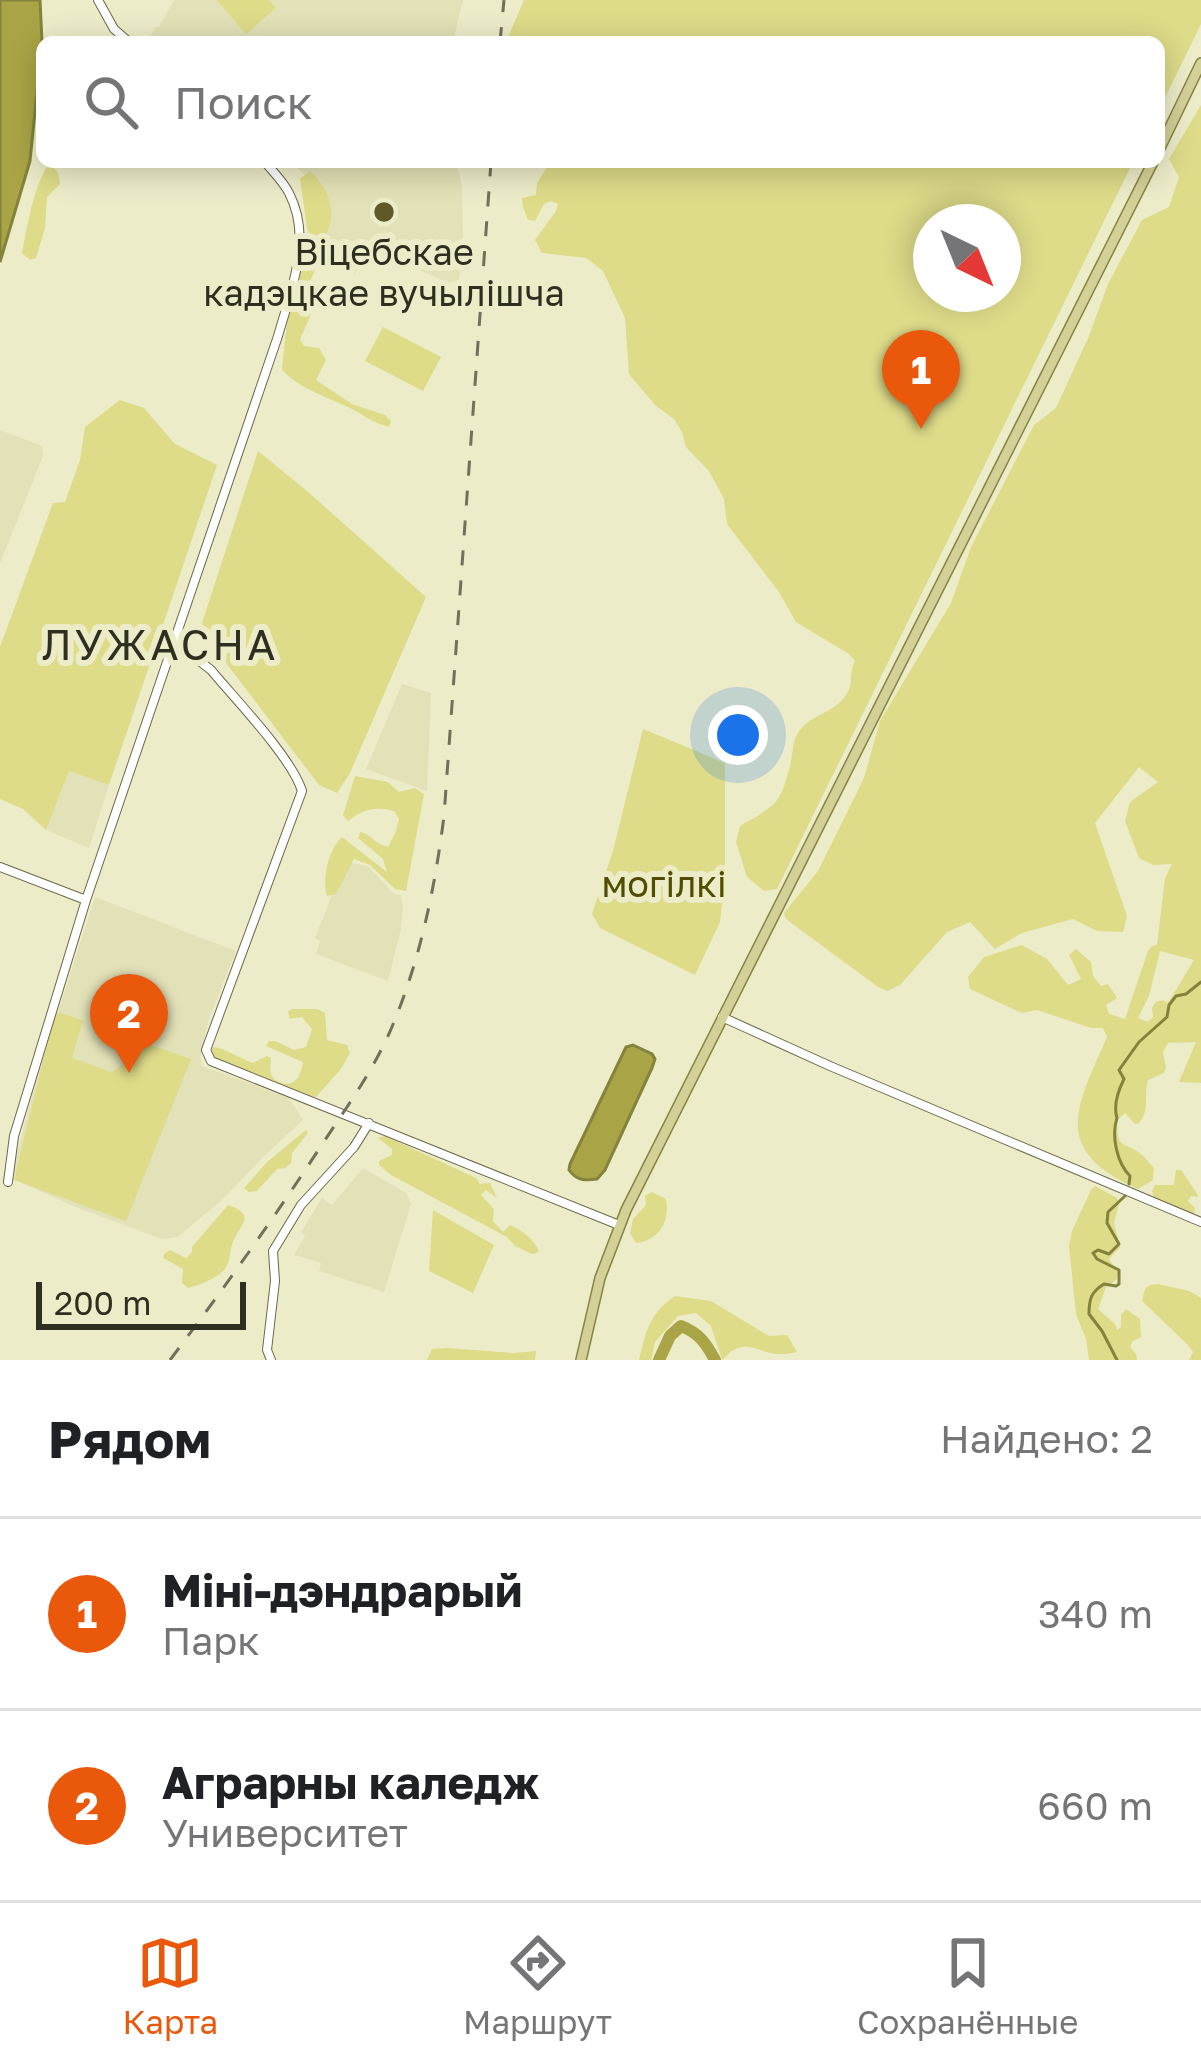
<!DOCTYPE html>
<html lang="ru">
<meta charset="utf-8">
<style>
:root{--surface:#fff;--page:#f6f6f6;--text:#202124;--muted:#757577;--line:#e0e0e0;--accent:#ea580c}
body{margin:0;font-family:"Golos Text",sans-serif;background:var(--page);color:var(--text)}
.compass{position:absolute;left:913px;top:204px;width:108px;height:108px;border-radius:50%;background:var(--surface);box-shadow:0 6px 30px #0003;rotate:137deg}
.scale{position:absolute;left:36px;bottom:30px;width:210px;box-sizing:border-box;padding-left:12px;border:6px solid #2f2f21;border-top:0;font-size:33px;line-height:42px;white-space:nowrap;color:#2f2f21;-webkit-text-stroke:9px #edecc9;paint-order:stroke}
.you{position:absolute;left:738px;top:735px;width:42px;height:42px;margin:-30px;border:9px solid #fff;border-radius:50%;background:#1a73e8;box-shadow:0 0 0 18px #1a73e833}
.badge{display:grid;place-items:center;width:78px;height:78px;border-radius:50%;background:var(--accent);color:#fff;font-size:39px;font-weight:700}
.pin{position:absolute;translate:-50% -99px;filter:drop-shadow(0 3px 6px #0008)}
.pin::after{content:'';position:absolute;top:63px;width:42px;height:36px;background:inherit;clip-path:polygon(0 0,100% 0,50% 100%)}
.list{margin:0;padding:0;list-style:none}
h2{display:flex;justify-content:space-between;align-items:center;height:156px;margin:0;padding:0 48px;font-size:51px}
h2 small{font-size:39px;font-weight:400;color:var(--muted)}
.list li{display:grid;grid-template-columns:78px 1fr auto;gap:36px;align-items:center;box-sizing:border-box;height:192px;padding:0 48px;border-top:3px solid var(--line)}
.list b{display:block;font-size:45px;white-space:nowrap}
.list p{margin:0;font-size:39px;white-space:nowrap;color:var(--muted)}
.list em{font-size:39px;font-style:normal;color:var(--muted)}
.icon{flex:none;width:66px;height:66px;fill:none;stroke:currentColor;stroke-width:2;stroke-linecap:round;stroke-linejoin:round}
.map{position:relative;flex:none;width:1201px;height:1360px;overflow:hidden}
.search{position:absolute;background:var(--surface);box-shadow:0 6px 30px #0003;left:36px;right:36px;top:36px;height:132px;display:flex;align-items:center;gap:30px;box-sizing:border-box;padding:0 42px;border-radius:18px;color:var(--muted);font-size:45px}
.sheet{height:540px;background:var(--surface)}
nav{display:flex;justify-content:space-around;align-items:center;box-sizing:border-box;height:168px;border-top:3px solid var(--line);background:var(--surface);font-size:33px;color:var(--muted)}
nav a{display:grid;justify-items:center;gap:6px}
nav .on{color:var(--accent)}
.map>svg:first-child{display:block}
.built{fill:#e2e1b7}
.green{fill:#dedb89;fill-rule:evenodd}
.water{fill:#a9a546;stroke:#84823b;stroke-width:3}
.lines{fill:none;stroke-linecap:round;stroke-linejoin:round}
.stream{stroke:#84823b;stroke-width:3}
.river{stroke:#a9a546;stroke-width:12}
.minor-casing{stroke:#6a694a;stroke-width:10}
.major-casing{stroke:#868442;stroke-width:12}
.minor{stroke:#fff;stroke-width:8}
.major{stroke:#d3d098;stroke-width:9}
.rail{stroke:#71705b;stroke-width:3;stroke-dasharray:15 15;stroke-linecap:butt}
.poi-dot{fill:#5d5a27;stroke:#edecc9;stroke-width:4.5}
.labels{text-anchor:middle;stroke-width:12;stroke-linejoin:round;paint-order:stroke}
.poi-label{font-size:36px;fill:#2f2f21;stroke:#edecc9}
.park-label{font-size:36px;fill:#514d00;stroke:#edecc9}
.quarter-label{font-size:42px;letter-spacing:3px;fill:#2f2f21;stroke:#edecc9}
</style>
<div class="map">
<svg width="1201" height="1360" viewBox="0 0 1201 1360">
<rect width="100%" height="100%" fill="#edecc9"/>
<path class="built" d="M174 0H463L453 42H155L150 37 156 27H159Z
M291 162H456L462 185 463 238 459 281 449 283 370 249 355 274 308 252 305 175Z
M0 430 42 446 43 456 0 563Z
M402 684 431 693 427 791 366 769Z
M69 771 109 785 89 848 46 830Z
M345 862 368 866 394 894 401 895 403 907 401 929 388 981 316 954 320 941 315 938Z
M95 897 236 951 208 1021 200 1058 202 1066 289 1098 303 1120 264 1156 222 1200 178 1237 162 1239 78 1208 22 1183 13 1169 36 1080Z
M363 1168 406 1193 411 1204 384 1292 319 1271 321 1263 294 1255 305 1236 301 1232 322 1198 332 1205Z"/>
<path class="green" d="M217 0H269L276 8 246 34Z
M524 0H1201V24L1159 110V42H506Z
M1201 105V1083L1179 1082 1196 1042 1168 1043 1163 1052 1166 1068 1164 1073 1148 1080C1143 1097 1151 1110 1138 1124L1134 1123 1125 1113 1117 1120C1117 1151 1123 1140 1141 1154 1143 1155 1152 1166 1154 1168L1153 1180 1138 1189C1050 1150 1076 1108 1107 1037L1103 1028H1091L1037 1010 1022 1013 970 989 968 977 984 957 1022 945 1047 959 1068 985 1081 979 1069 955 1076 949 1091 962 1093 976 1101 986 1108 984 1117 998 1106 1005 1109 1014 1125 1019 1148 951 1152 946 1157 945 1165 878 1172 864 1153 865 1139 858 1125 821 1130 802 1158 782 1139 767 1095 823 1127 916 1123 932 1097 931 1073 919 1022 933 995 949 970 922 947 932 900 985 888 991 878 987 786 919 784 913 818 871 864 778 880 721 951 603 971 547 1034 425 1056 408 1089 336 1108 284 1142 220 1169 207 1179 177 1169 159ZM1160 951 1194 960 1168 1003 1163 1000 1156 1002 1152 1008 1153 1017 1148 1022 1138 1018 1149 996Z
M527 162H1133L777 889 764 891 747 877 736 842 740 826C777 805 781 804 791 761 793 752 793 740 798 733 810 713 840 713 849 689 853 679 849 672 855 661L849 654 796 622 779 592 727 524 724 499 709 471 686 447 682 432 674 419 655 405 629 374 625 318 603 271 586 258 542 253 535 240 556 211 558 204 551 201 544 204 535 221 528 220 523 207 522 198 536 195 537 183 549 164ZM1003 222V294H931V222Z
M47 166H52L58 173 60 184 47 197 45 228 36 258 30 260 22 253C28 223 32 193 47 166Z
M310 171C330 189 338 215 324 238L352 263C364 259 368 247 384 241L388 247C385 253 358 271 351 273L332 260 318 262 310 282 317 301 300 339 304 346 319 348 326 360 316 380 352 404 385 415 391 421 389 427C374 423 365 416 352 409 328 397 301 390 282 370 286 328 290 286 305 247L312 248 315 244 307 228 300 179Z
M383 327 441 357 423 391 365 361Z
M120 400 144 408 175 444 217 465 109 785 69 771 46 830 23 809 0 799V647L53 503 65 502 80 460 85 427Z
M258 451 307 491 426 597 350 773 337 793 319 785 204 634 202 623Z
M643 729 725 763V881L720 922 695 975 600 928 592 914 613 851Z
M355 776 388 782 399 792 415 788 424 794 406 891 395 889 370 865 354 859 336 894 327 896C322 878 328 850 342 837L387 872 383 859 358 838 360 832C370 833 376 845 388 847L396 831 399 819 394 811C375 806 363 809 348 821L343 815Z
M292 1009H317L325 1013 327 1040 347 1045 350 1053 341 1069 316 1097 306 1096 214 1060 210 1055 213 1047C226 1048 240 1059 253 1063L267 1056 271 1058C271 1064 269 1071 272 1076 273 1079 276 1080 279 1082 295 1089 301 1075 303 1062L266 1046 269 1041H275L294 1050 306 1047 312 1029 302 1017 290 1019 288 1012Z
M55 1012 83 1020 72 1058 111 1072 128 1062 142 1042 191 1059 126 1221 14 1180Z
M306 1130 308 1133 292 1153 291 1163 285 1168 277 1169 257 1191 249 1192 244 1188 267 1162Z
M385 1136 476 1178 480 1184 490 1183 497 1198 486 1190 481 1195 494 1209 493 1221 503 1232 510 1225C521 1230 535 1239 539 1252L532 1254 515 1246 507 1237 391 1175 379 1165V1161L392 1155V1149L378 1138Z
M1176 1170H1181L1198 1195 1197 1197 1191 1196 1188 1201 1195 1208 1194 1213 1190 1214 1154 1197 1152 1191 1155 1185H1174Z
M1095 1186 1117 1198 1119 1204 1114 1223 1120 1247 1109 1259 1119 1273 1116 1280 1106 1287 1098 1309 1115 1324 1117 1330 1121 1327V1315L1126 1309 1140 1319 1141 1337 1133 1341 1130 1347 1136 1354 1137 1360H1089L1086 1339 1076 1314 1069 1246 1072 1231 1091 1190Z
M652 1192 666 1199C670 1221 660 1240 636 1243L630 1233 633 1219 646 1205 645 1196Z
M228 1205C258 1215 239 1225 233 1242 229 1251 231 1262 224 1270 216 1279 199 1285 188 1288L182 1283 183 1269 163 1258 164 1254 170 1250 186 1258 192 1252V1247Z
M433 1210 494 1245 473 1293 429 1271Z
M1158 1284 1189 1291 1201 1298V1360H1189L1193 1352 1187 1344 1142 1301 1145 1289 1150 1285Z
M675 1296 711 1301 769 1336 787 1335 797 1352C763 1360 759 1342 738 1348 731 1350 727 1356 722 1360L711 1326 696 1313 678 1316 655 1342 651 1360H639C646 1331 649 1314 675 1296Z
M447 1348 514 1353 536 1351 535 1360H427L432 1349Z"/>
<path class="water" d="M0 0H40L42 42 30 161 0 262Z
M633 1045 652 1054 655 1059 652 1068 605 1170 597 1179C584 1181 576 1180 569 1170L570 1164 626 1047Z"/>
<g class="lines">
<path class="stream" d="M1129 1184 1130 1176C1117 1163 1111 1136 1117 1118 1113 1105 1118 1091 1124 1079L1119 1070 1139 1042 1167 1017 1169 1005 1176 996 1186 994 1201 982
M1117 1360 1102 1331 1089 1314C1089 1299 1091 1292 1104 1284L1116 1286 1119 1284V1270L1097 1259 1093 1253 1098 1250 1109 1254 1119 1244 1107 1223 1108 1212 1125 1196"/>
<path class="river" d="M659 1360 670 1336 681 1326C699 1333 706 1343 715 1360"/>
<g class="minor-casing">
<path id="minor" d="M98 0 114 29 129 42
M173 646 197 659 211 670C235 699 292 758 302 791L206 1050 211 1061 619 1225
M0 867 86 900
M722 1017 830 1066 1201 1222
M8 1182 14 1136 86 900 278 336C291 290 313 239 289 193 283 181 273 172 265 162
M271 1360 267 1350 275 1281 273 1251 301 1205 354 1147 369 1123"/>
</g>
<g class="major-casing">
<path id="major" d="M1159 150 1201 63
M581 1360 600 1278 626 1210 1153 162"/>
</g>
<use href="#minor" class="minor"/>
<use href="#major" class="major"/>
<path class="rail" d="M500 42 504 0
M170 1360C222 1291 272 1221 319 1149 346 1108 376 1067 394 1022 421 956 435 887 444 816L491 162"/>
</g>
<circle class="poi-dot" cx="384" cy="212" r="12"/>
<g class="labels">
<g class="poi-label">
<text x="384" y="265">Віцебскае<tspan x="384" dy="41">кадэцкае вучылішча</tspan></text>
</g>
<g class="park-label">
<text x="664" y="897">могілкі</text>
</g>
<g class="quarter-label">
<text x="160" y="660">ЛУЖАСНА</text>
</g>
</g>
</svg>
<svg class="compass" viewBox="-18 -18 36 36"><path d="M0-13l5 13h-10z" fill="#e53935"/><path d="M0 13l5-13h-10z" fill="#757577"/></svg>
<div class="scale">200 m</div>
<div class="you"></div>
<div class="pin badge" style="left:921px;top:429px">1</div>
<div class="pin badge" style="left:129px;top:1073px">2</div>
<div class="search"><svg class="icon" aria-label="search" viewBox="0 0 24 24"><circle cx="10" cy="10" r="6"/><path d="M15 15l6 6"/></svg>Поиск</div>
</div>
<section class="sheet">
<h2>Рядом<small>Найдено: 2</small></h2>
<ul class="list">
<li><span class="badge">1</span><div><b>Міні-дэндрарый</b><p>Парк</p></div><em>340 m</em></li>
<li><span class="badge">2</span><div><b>Аграрны каледж</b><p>Университет</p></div><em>660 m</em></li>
</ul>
</section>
<nav>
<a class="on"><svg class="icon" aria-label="map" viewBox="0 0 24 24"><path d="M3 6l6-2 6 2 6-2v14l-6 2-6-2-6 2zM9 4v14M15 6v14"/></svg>Карта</a>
<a><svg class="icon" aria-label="directions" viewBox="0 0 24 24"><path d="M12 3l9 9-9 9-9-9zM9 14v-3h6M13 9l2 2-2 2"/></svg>Маршрут</a>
<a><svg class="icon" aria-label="saved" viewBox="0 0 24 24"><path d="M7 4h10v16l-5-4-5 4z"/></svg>Сохранённые</a>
</nav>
